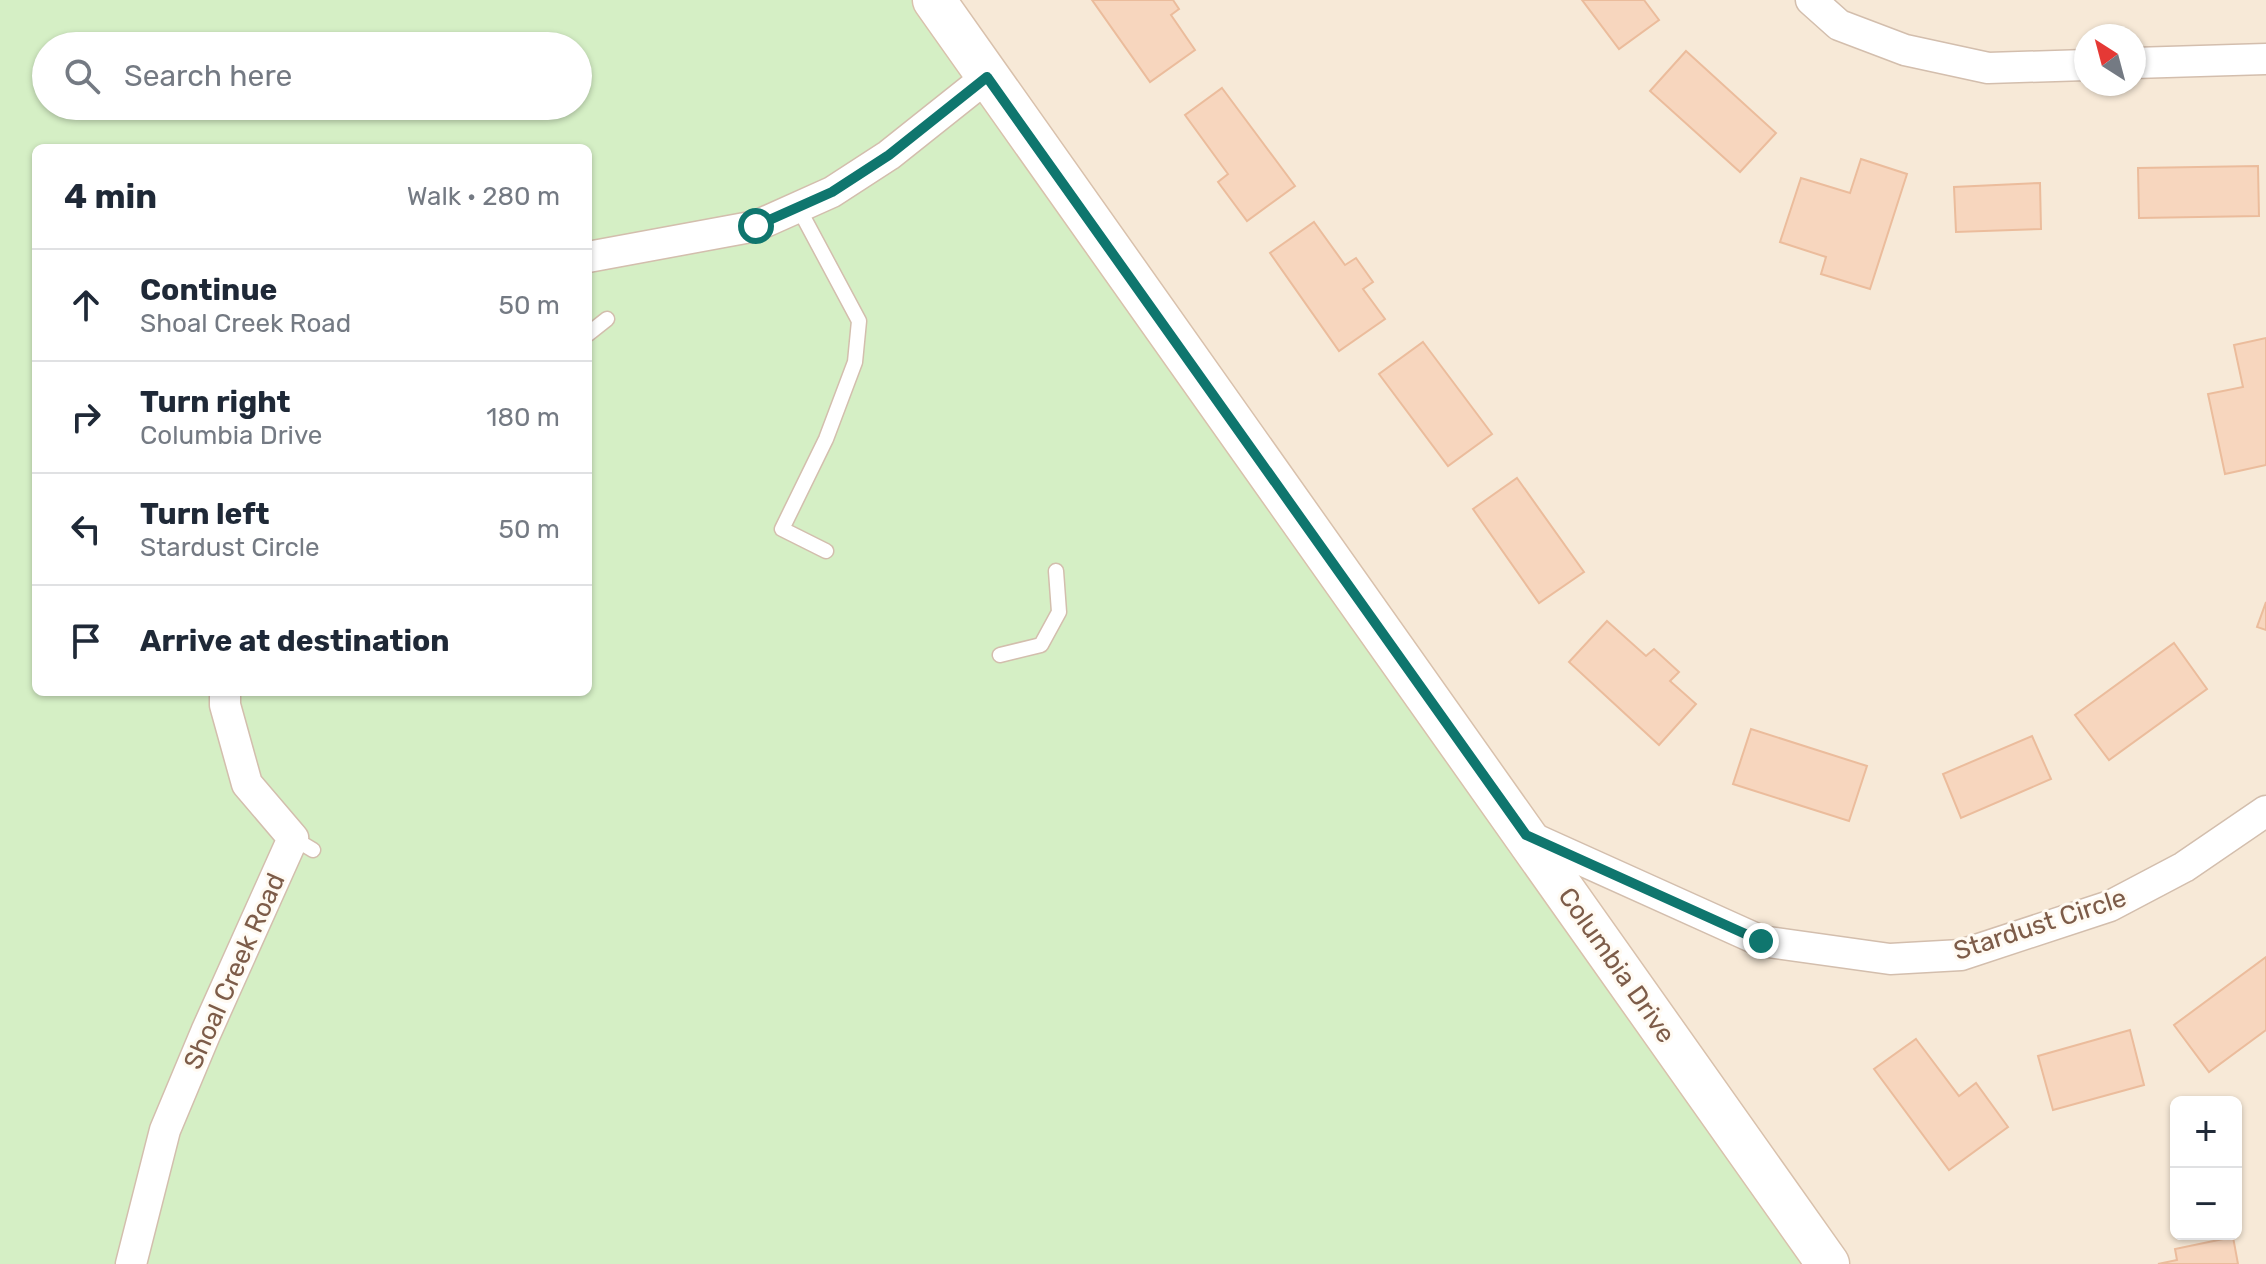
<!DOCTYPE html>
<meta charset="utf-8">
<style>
:root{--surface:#fff;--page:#f6f6f7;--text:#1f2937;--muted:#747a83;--line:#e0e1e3}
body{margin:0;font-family:Rubik,sans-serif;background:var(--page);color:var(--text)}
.controls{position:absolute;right:24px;bottom:24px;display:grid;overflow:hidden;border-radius:12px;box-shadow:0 2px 6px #0004}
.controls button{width:72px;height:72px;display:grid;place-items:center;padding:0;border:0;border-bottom:2px solid var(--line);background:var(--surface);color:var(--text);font:40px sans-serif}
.compass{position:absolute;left:2074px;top:24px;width:72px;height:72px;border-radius:50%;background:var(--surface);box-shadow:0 2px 6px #0004;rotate:324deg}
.stop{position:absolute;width:24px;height:24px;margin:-18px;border:6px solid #0f766e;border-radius:50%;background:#fff}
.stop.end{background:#0f766e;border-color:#fff;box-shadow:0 2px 8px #0008}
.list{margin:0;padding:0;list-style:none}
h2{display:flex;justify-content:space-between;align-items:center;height:104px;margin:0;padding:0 32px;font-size:34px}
h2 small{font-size:26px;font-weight:400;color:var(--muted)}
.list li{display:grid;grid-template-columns:52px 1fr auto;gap:24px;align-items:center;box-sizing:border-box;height:112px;padding:0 32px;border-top:2px solid var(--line)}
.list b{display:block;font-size:30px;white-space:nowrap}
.list p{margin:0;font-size:26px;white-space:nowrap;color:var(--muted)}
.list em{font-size:26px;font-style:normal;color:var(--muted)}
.icon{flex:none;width:44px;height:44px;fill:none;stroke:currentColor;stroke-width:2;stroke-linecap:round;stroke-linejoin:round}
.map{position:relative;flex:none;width:2266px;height:1264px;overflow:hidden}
.search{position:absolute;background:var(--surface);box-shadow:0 2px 6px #0004;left:32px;top:32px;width:560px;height:88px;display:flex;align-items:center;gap:20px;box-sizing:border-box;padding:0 28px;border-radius:44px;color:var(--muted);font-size:30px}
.panel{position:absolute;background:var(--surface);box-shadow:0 2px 6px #0004;left:32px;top:144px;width:560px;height:552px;border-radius:12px}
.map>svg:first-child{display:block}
.residential{fill:#f7e9d7;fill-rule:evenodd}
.green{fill:#d5efc5;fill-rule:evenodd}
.building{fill:#f7d6be;stroke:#ebbc9c;stroke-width:2}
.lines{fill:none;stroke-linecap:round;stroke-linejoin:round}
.lane-casing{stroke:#d3bead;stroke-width:17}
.street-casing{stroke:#d3bead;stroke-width:33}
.secondary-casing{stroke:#d9c1ac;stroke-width:45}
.lane{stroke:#fff;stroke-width:14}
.street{stroke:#fff;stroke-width:30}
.secondary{stroke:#fff;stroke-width:42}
.route{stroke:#0f766e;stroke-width:10}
.labels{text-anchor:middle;stroke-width:6;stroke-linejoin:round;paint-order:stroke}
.street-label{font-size:26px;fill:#7d5c49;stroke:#fffaf2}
</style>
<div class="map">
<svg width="2266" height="1264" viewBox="0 0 2266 1264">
<rect width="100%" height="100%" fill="#fef7e9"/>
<path class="residential" d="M936 0H2266V1264H1822ZM2086 36H2134V84H2086ZM2176 1102H2236V1234H2176Z"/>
<path class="green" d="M0 0H936L1822 1264H0ZM46 46H578V106H46ZM36 148H588V692H36Z"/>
<path class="building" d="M1092 0H1173L1179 9 1171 15 1195 50 1150 82Z
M1582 0H1644L1659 20 1619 49Z
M1686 51 1776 133 1740 172 1650 91Z
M1222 88 1295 186 1247 221 1218 182 1228 174 1185 115Z
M1861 159 1907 174 1870 289 1821 274 1826 257 1780 242 1801 178 1850 193Z
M2258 166 2259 216 2139 218 2138 168Z
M2040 183 2041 229 1956 232 1954 187Z
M1314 222 1345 265 1356 258 1373 282 1363 289 1385 319 1339 351 1270 253Z
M2266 338V465L2225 474 2208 394 2243 387 2234 345Z
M1423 342 1492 434 1448 466 1379 374Z
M1517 478 1584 572 1539 603 1473 509Z
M2266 602V630L2257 627Z
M1607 621 1646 656 1654 649 1679 672 1670 681 1696 704 1659 745 1569 662Z
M2174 643 2207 689 2109 760 2075 715Z
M1751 729 1867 766 1849 821 1733 784Z
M2032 736 2051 779 1961 818 1943 774Z
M2266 957V1030L2209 1072 2174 1025Z
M2130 1030 2144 1085 2053 1110 2038 1056Z
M1916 1039 1959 1096 1976 1083 2008 1127 1949 1170 1874 1069Z
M2233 1237 2238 1264H2158L2177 1260 2175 1249Z"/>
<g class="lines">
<g class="lane-casing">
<path id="lane" d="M798 207 859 321 855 362 826 439 782 529 826 551
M588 334 607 319
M1000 655 1041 645 1059 612 1056 571
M293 838 313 850"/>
</g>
<g class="street-casing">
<path id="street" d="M1811 0 1839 25 1905 50 1988 68 2086 65
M2134 63 2266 59
M588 257 756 226 832 192 889 155 987 77
M1526 835 1761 941 1890 959 1961 955 2110 906 2184 867 2266 811
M131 1264 165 1130 206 1032 293 838 247 784 225 705V692"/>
</g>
<g class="secondary-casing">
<path id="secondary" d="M934 0 1828 1264"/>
</g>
<use href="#lane" class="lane"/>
<use href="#street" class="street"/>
<use href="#secondary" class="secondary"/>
</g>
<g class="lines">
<path class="route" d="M756 226 832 192 889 155 987 77 1526 835 1761 941"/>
</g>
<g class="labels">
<g class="street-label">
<text transform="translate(2040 924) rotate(-18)" y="9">Stardust Circle</text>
<text transform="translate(1617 965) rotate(55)" y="9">Columbia Drive</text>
<text transform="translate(234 971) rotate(-66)" y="9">Shoal Creek Road</text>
</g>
</g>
</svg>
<div class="controls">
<button>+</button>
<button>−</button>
</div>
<svg class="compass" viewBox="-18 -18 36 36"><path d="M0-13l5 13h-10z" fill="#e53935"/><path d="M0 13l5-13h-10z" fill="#747a83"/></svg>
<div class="stop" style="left:756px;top:226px"></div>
<div class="stop end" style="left:1761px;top:941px"></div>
<div class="search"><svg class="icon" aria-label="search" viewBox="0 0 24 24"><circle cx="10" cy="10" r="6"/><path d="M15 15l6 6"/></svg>Search here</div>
<section class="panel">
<h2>4 min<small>Walk · 280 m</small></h2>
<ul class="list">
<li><svg class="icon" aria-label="ahead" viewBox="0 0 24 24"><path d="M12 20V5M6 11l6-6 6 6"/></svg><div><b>Continue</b><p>Shoal Creek Road</p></div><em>50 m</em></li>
<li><svg class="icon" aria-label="right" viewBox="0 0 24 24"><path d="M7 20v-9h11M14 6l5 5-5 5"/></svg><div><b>Turn right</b><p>Columbia Drive</p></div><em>180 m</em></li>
<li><svg class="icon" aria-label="left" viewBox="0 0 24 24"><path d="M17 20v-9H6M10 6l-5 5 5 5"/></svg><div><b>Turn left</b><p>Stardust Circle</p></div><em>50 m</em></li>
<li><svg class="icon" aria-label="arrive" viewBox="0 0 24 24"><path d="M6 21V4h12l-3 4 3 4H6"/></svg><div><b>Arrive at destination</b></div></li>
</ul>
</section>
</div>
